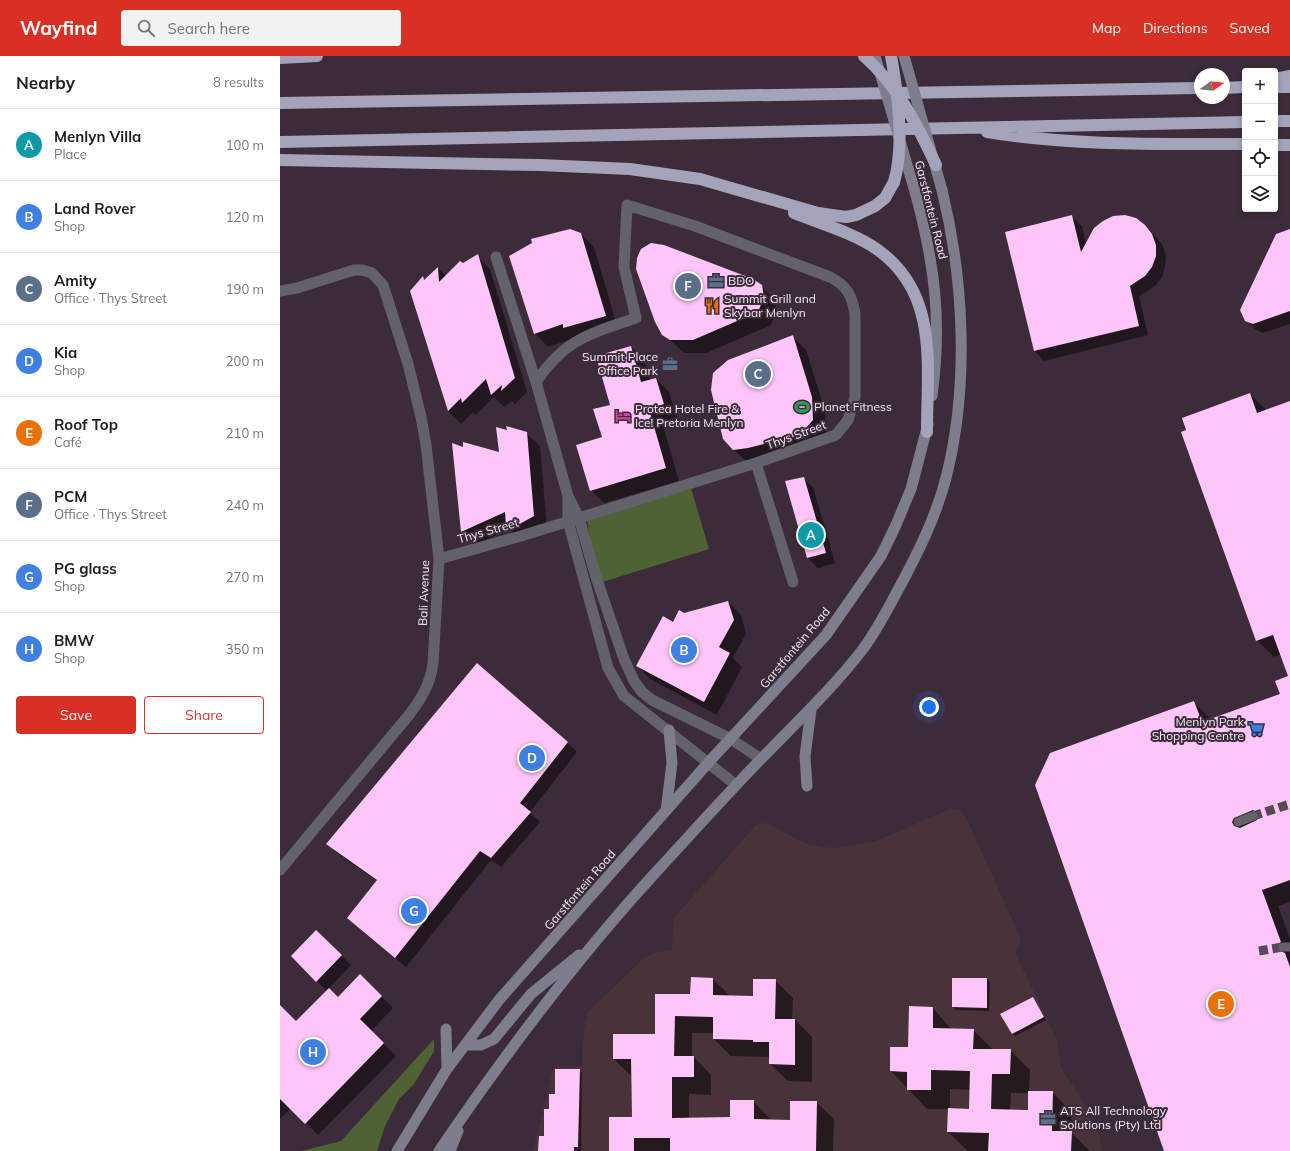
<!DOCTYPE html>
<meta charset="utf-8">
<style>
:root{--surface:#fff;--page:#f2f2f2;--text:#202124;--muted:#757577;--line:#e0e0e0;--accent:#d93025}
body{margin:0;font-family:Mulish,sans-serif;background:var(--page);color:var(--text)}
.controls{position:absolute;right:12px;top:12px;display:grid;overflow:hidden;border-radius:4px;box-shadow:0 2px 6px #0003}
.controls button{width:36px;height:36px;display:grid;place-items:center;padding:0;border:0;border-bottom:1px solid var(--line);background:var(--surface);color:var(--text);font:20px sans-serif}
.compass{position:absolute;left:914px;top:12px;width:36px;height:36px;border-radius:50%;background:var(--surface);box-shadow:0 2px 6px #0003;rotate:76deg}
.you{position:absolute;left:649px;top:651px;width:14px;height:14px;margin:-10px;border:3px solid #fff;border-radius:50%;background:#1a73e8;box-shadow:0 0 0 6px #1a73e833}
.badge{display:grid;place-items:center;width:26px;height:26px;border-radius:50%;background:var(--accent);color:#fff;font-size:13px;font-weight:700}
.pin{position:absolute;translate:-50% -50%;border:2px solid #fff;box-shadow:0 1px 4px #0006}
.list{margin:0;padding:0;list-style:none}
h2{display:flex;justify-content:space-between;align-items:center;height:52px;margin:0;padding:0 16px;font-size:17px}
h2 small{font-size:13px;font-weight:400;color:var(--muted)}
.list li{display:grid;grid-template-columns:26px 1fr auto;gap:12px;align-items:center;box-sizing:border-box;height:72px;padding:0 16px;border-top:1px solid var(--line)}
.list b{display:block;font-size:15px;white-space:nowrap}
.list p{margin:0;font-size:13px;white-space:nowrap;color:var(--muted)}
.list em{font-size:13px;font-style:normal;color:var(--muted)}
.actions{display:flex;gap:8px;padding:12px 16px}
.actions a{flex:1;padding:9px 0;border:1px solid var(--accent);border-radius:4px;text-align:center;font-size:14px;color:var(--accent)}
.actions .main{background:var(--accent);color:#fff}
.icon{flex:none;width:22px;height:22px;fill:none;stroke:currentColor;stroke-width:2;stroke-linecap:round;stroke-linejoin:round}
.map{position:relative;flex:none;width:1010px;height:1095px;overflow:hidden}
header{display:flex;align-items:center;gap:24px;box-sizing:border-box;height:56px;padding:0 20px;background:var(--accent);color:#fff}
header strong{font-size:19px}
nav{display:flex;gap:22px;margin-inline-start:auto;font-size:14px}
.search{width:280px;height:36px;background:var(--page);display:flex;align-items:center;gap:10px;box-sizing:border-box;padding:0 14px;border-radius:4px;color:var(--muted);font-size:15px}
main{display:flex}
aside{flex:1;background:var(--surface)}
.map>svg:first-child{display:block}
.commercial{fill:#473339}
.green{fill:#4e6234}
.shadow{fill:#0007;fill-rule:evenodd}
.building{fill:#fec5f9;fill-rule:evenodd}
.lines{fill:none;stroke-linecap:round;stroke-linejoin:round}
.pedestrian-tunnel{stroke:#584956;stroke-width:9;stroke-dasharray:9 4.5;stroke-linecap:butt}
.pedestrian{stroke:#63626b;stroke-width:9}
.minor{stroke:#63626b;stroke-width:11}
.secondary{stroke:#7e7d8b;stroke-width:11}
.motorway{stroke:#a5a3ba;stroke-width:12}
.secondary-bridge{stroke:#7e7d8b;stroke-width:11}
.motorway-bridge{stroke:#a5a3ba;stroke-width:12}
.labels{text-anchor:middle;stroke-width:4;stroke-linejoin:round;paint-order:stroke}
.street-label{font-size:12px;fill:#f6ecf5;stroke:#3c2c3a}
.poi-label{font-size:12px;fill:#f6ecf5;stroke:#3c2c3a;text-anchor:start}
</style>
<header>
<strong>Wayfind</strong>
<div class="search"><svg class="icon" aria-label="search" viewBox="0 0 24 24"><circle cx="10" cy="10" r="6"/><path d="M15 15l6 6"/></svg>Search here</div>
<nav><a>Map</a><a>Directions</a><a>Saved</a></nav>
</header>
<main>
<aside>
<h2>Nearby<small>8 results</small></h2>
<ul class="list">
<li><span class="badge" style="background:#0f9aa8">A</span><div><b>Menlyn Villa</b><p>Place</p></div><em>100 m</em></li>
<li><span class="badge" style="background:#3f7fe0">B</span><div><b>Land Rover</b><p>Shop</p></div><em>120 m</em></li>
<li><span class="badge" style="background:#5c6f8a">C</span><div><b>Amity</b><p>Office · Thys Street</p></div><em>190 m</em></li>
<li><span class="badge" style="background:#3f7fe0">D</span><div><b>Kia</b><p>Shop</p></div><em>200 m</em></li>
<li><span class="badge" style="background:#e8710a">E</span><div><b>Roof Top</b><p>Café</p></div><em>210 m</em></li>
<li><span class="badge" style="background:#5c6f8a">F</span><div><b>PCM</b><p>Office · Thys Street</p></div><em>240 m</em></li>
<li><span class="badge" style="background:#3f7fe0">G</span><div><b>PG glass</b><p>Shop</p></div><em>270 m</em></li>
<li><span class="badge" style="background:#3f7fe0">H</span><div><b>BMW</b><p>Shop</p></div><em>350 m</em></li>
</ul>
<div class="actions"><a class="main">Save</a><a>Share</a></div>
</aside>
<div class="map">
<svg width="1010" height="1095" viewBox="0 0 1010 1095">
<rect width="100%" height="100%" fill="#3c2c3a"/>
<path class="commercial" d="M670 753 679 754 686 761 739 879 741 884 735 897 778 986 780 1010 802 1044 819 1080 822 1095H253L274 1010 302 1011 304 973 308 956 365 901 378 896 392 895 393 863 476 769 487 767 524 787 542 791 556 792 594 786Z"/>
<path class="green" d="M411 432 429 493 319 527 307 465Z
M154 983V995L134 1028 119 1043 105 1070 97 1095H21L61 1085Z"/>
<path class="shadow" d="M792 161 802 170 806 189 865 169 882 188 886 199 885 211 882 221 875 230 859 240 868 279 764 305 755 295Z
M1010 174V268L983 277 976 274 966 264Z
M301 178 314 191 338 273 295 282 268 291 255 277Z
M197 200 210 213 247 336 235 348 232 345 224 351 214 341 196 359 193 356 181 368 168 355 131 235 143 221 146 224 158 212 166 220Z
M481 230 494 243 497 255 491 269 426 297H404L383 278Z
M513 281 526 294 545 355 546 377 467 406 453 393Z
M351 291 364 304 370 325 376 323 389 336 397 361 382 366 399 425 324 447 311 434 331 349Z
M970 338 987 355 1010 347V846L998 850 1010 883V1095H885L914 646 931 664 1001 639 1009 621 1001 598 994 601 977 584Z
M228 375 246 377 260 390 267 473 239 482 230 473 195 489 182 476 173 389 220 397Z
M523 422 533 431 555 507 538 512 528 502 506 426Z
M448 546 461 559 466 578 453 602 462 611 437 659 370 623 357 610 394 567Z
M287 686 297 696 250 756 260 766 221 811 211 804 126 911 68 862 97 825 57 797 48 787Z
M36 875 71 909 48 933 58 942 80 919 113 952 91 975 116 1000 38 1079 11 1052 0 1063V952L16 966 47 935 12 900Z
M433 923 450 940 474 941 495 924 513 942 512 964H515L532 981V1026L508 1025 490 1008 489 1001 451 1000 434 983V977H412V1001H414L431 1019V1039L409 1038V1063L451 1062 473 1045 491 1064 511 1065 536 1046 554 1063 553 1095H330L353 1062 351 1020 334 1003 376 979 411 939Z
M707 923 710 926 709 955 676 954 673 951Z
M753 942 766 964 735 980 732 978Z
M653 952 672 974H693L713 994H730L750 1014 749 1036H772L792 1056 791 1076 810 1095H688L668 1076 669 1053H647L611 1015 629 992ZM670 1033 691 1034 690 1054 670 1053ZM731 1037H749V1055H730Z
M299 1014 302 1017 301 1095H259L276 1039Z"/>
<path class="building" d="M792 159 801 196 814 172 823 165 833 160 845 159 856 162 865 169 872 178 876 189V200L872 211 865 220 850 230 859 270 754 295 725 176Z
M290 173 301 177 326 260 283 272V268L254 278 229 200 252 187 251 183Z
M1010 173V255L973 268 965 265 960 254 996 178Z
M371 187 384 189 473 223 482 229 484 241 478 256 413 284H390L382 279 375 266 356 213 357 202 361 193Z
M198 198 235 322 221 335 222 329 211 339 206 323 182 347 181 342 168 355 130 235 143 220 144 224 158 211 159 226 180 205 183 207Z
M513 279 532 341 533 364 520 379 468 392 453 394 443 383 431 334 433 317 448 304Z
M351 290 361 326 376 322 384 348 369 353 386 412 310 435 296 389 322 381 313 353 330 349 316 300Z
M970 337 977 357 1010 345V824L982 834 1001 886 998 888V894L1005 897 1010 911V1095H884L755 729 770 697 914 645 922 666 1000 638 995 625 1008 620 993 579 976 585 901 376 906 374 902 362ZM973 754 979 758 977 764 960 772 954 770 952 766 954 762Z
M226 370 247 376 254 460 236 470V465L226 470 225 456 181 476 172 387 183 391V386L219 396 216 371 227 374Z
M524 421 546 497 527 502 505 425Z
M448 545 454 564 439 591 450 597 424 646 356 610 383 560 393 566 399 554 404 557Z
M197 607 288 686 240 747 251 756 211 802 200 795 115 902 67 862 97 824 46 788Z
M36 874 62 899 36 926 11 900Z
M80 918 102 940 80 963 104 987 25 1068 0 1043V949L16 965 49 932 58 941Z
M411 921 433 922V939L473 940V923H496L495 963H515V1009L489 1008V986H473V984L433 983V961L395 960 394 1000H414V1021H392V1062L450 1061V1044H474V1063L510 1064V1045H537L536 1095H390V1082H354V1095H329V1061H352L351 1003H333V978H375V938H410Z
M672 922H707V952L672 951Z
M753 941 764 961 732 978 720 958Z
M629 950 653 951V972L694 973 693 993H731L730 1018H712L711 1053 748 1054V1035H773L772 1075H792L791 1095H708L709 1077 667 1076 668 1052 689 1053 690 1015 651 1014V1034H627V1016L610 1015V991H628Z
M275 1013H300L298 1091H294V1095H258L259 1080H264V1053H269V1038H275Z"/>
<g class="lines">
<path class="pedestrian-tunnel" d="M973 760 1010 748
M979 895 1003 891"/>
<path class="pedestrian" d="M958 766 973 760
M1003 891H1010"/>
<path class="minor" d="M216 201 256 326 288 440 299 462 316 521 344 603 354 625 362 636 372 644 451 683 481 703
M0 235 17 232 74 214H82L92 217 103 229 128 308 141 361 146 389 159 503 153 608C150 629 141 643 129 659L0 814
M476 407 513 526
M288 441V465L328 612 344 640 456 729
M159 503 241 480 476 407 556 379 568 364 575 341V258C572 239 567 230 550 221L415 170 347 149 344 211 356 262C309 278 285 283 256 326"/>
<path class="secondary" d="M636 139C655 210 662 266 652 340
M527 730 525 700 531 654
M386 755 392 707 389 674
M166 973 167 1013
M185 989H201L214 983 251 938 299 899
M117 1095 167 1013 219 944 428 707 546 579 601 500 616 469 631 433 648 368
M159 1095C225 998 297 902 377 815 412 777 446 739 482 702 517 666 553 632 583 593 597 574 607 554 618 534 638 497 657 459 667 418 689 328 684 224 662 134
M170 1095 178 1075"/>
<path class="motorway" d="M0 2 37 0
M995 23 1010 20
M995 31H1010
M944 32 965 31
M0 47 920 32
M995 65H1010
M707 76C793 90 879 88 965 88
M0 86 965 66
M995 89H1010
M0 104 260 109 350 113 420 123 538 157 566 161 576 159 595 150 605 142 614 126
M514 157C539 167 577 178 598 194 659 238 647 309 647 376"/>
<path class="secondary-bridge" d="M595 0 636 139
M624 0 662 134"/>
<path class="motorway-bridge" d="M584 0C617 29 638 70 656 109
M611 0C618 38 625 89 614 126"/>
</g>
<defs>
<g id="office-bare" transform="scale(1.2)"><path d="M-6-3h4V-5.5h4V-3h4V5H-6ZM-1-4.5V-3h2v-1.5ZM-6 0V1H6V0Z" fill="#5c6f8a" stroke="#3c2c3a" stroke-width="2.5" paint-order="stroke"/></g>
<g id="restaurant-bare" transform="scale(1.2)"><path d="M-5-6h1v4h1v-4h1v4h1v-4h1v5L-1.5 .5V6h-2V.5L-5-1ZM5-6V6H3V1.5H1.5Q1.5-4 5-6Z" fill="#e8710a" stroke="#3c2c3a" stroke-width="2.5" paint-order="stroke"/></g>
<g id="stadium-bare" transform="scale(1.2)"><path d="M0-5a6.5 5 0 1 0 0 10a6.5 5 0 1 0 0-10ZM-3.5-1.8h7v3.6h-7Z" fill="#2e9e5b" stroke="#3c2c3a" stroke-width="2.5" paint-order="stroke"/></g>
<g id="hotel-bare" transform="scale(1.2)"><path d="M-6-4.5h1.5V1H6V5H4.5V3h-9V5H-6ZM-4 0a1.8 1.8 0 1 1 3.6 0ZM.5 0V-2.5h3Q6-2.5 6 0Z" fill="#d1479c" stroke="#3c2c3a" stroke-width="2.5" paint-order="stroke"/></g>
<g id="supermarket-bare" transform="scale(1.2)"><path d="M-6-5.5h2.5l.6 2H6L4.5 2H-2.5L-4.4-4H-6ZM-1.5 3.2a1.3 1.3 0 1 0 .1 0ZM3 3.2a1.3 1.3 0 1 0 .1 0Z" fill="#3f7fe0" stroke="#3c2c3a" stroke-width="2.5" paint-order="stroke"/></g>
</defs>
<g fill-rule="evenodd">
<use href="#office-bare" x="436" y="225"/>
<use href="#restaurant-bare" x="432" y="250"/>
<use href="#office-bare" x="390" y="308"/>
<use href="#stadium-bare" x="522" y="351"/>
<use href="#hotel-bare" x="343" y="360"/>
<use href="#supermarket-bare" x="976" y="673"/>
<use href="#office-bare" x="768" y="1062"/>
</g>
<g class="labels">
<g class="street-label">
<text transform="translate(651 154) rotate(76)" y="4">Garstfontein Road</text>
<text transform="translate(516 379) rotate(-20)" y="4">Thys Street</text>
<text transform="translate(208 475) rotate(-16)" y="4">Thys Street</text>
<text transform="translate(144 537) rotate(-88)" y="4">Bali Avenue</text>
<text transform="translate(515 592) rotate(-50)" y="4">Garstfontein Road</text>
<text transform="translate(300 834) rotate(-49)" y="4">Garstfontein Road</text>
</g>
<g class="poi-label">
<text x="448" y="229">BDO</text>
<text x="444" y="247">Summit Grill and<tspan x="444" dy="14">Skybar Menlyn</tspan></text>
<text x="378" y="305" text-anchor="end">Summit Place<tspan x="378" dy="14">Office Park</tspan></text>
<text x="534" y="355">Planet Fitness</text>
<text x="355" y="357">Protea Hotel Fire &amp;<tspan x="355" dy="14">Ice! Pretoria Menlyn</tspan></text>
<text x="964" y="670" text-anchor="end">Menlyn Park<tspan x="964" dy="14">Shopping Centre</tspan></text>
<text x="780" y="1059">ATS All Technology<tspan x="780" dy="14">Solutions (Pty) Ltd</tspan></text>
</g>
</g>
</svg>
<div class="controls">
<button>+</button>
<button>−</button>
<button><svg class="icon" aria-label="locate" viewBox="0 0 24 24"><circle cx="12" cy="12" r="6"/><path d="M12 2v4M12 18v4M2 12h4M18 12h4"/></svg></button>
<button><svg class="icon" aria-label="layers" viewBox="0 0 24 24"><path d="M12 4l9 5-9 5-9-5zM3 14l9 5 9-5"/></svg></button>
</div>
<svg class="compass" viewBox="-18 -18 36 36"><path d="M0-13l5 13h-10z" fill="#e53935"/><path d="M0 13l5-13h-10z" fill="#757577"/></svg>
<div class="you"></div>
<div class="pin badge" style="left:531px;top:479px;background:#0f9aa8">A</div>
<div class="pin badge" style="left:404px;top:594px;background:#3f7fe0">B</div>
<div class="pin badge" style="left:478px;top:318px;background:#5c6f8a">C</div>
<div class="pin badge" style="left:252px;top:702px;background:#3f7fe0">D</div>
<div class="pin badge" style="left:941px;top:948px;background:#e8710a">E</div>
<div class="pin badge" style="left:408px;top:230px;background:#5c6f8a">F</div>
<div class="pin badge" style="left:134px;top:855px;background:#3f7fe0">G</div>
<div class="pin badge" style="left:33px;top:996px;background:#3f7fe0">H</div>
</div>
</main>
